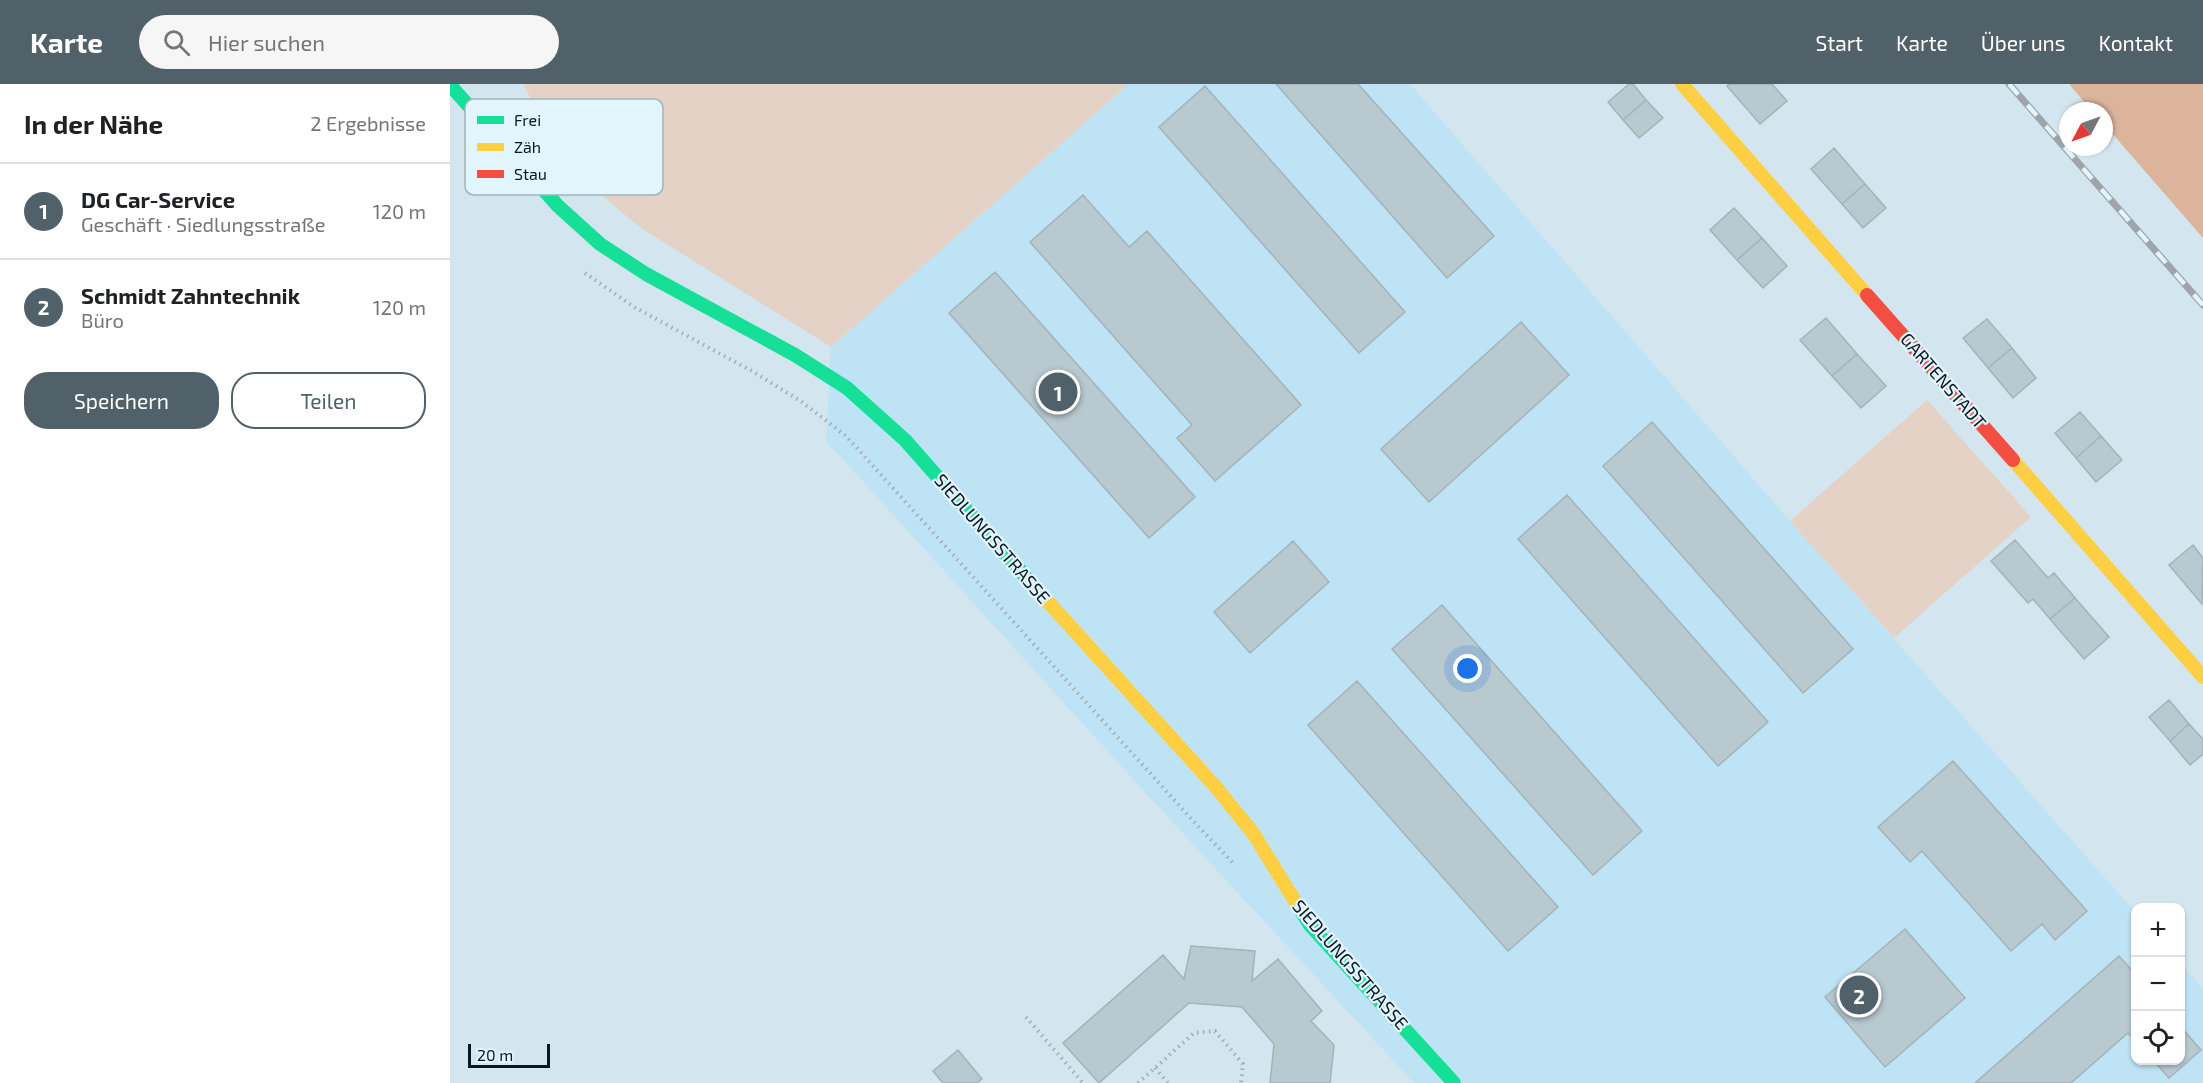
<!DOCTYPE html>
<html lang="de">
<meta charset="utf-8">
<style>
:root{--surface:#fff;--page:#f6f6f6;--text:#202124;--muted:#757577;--line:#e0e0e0;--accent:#506169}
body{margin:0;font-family:"Exo 2",sans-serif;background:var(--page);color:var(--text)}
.controls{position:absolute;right:18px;bottom:18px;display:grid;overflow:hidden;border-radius:12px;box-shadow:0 2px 4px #0004}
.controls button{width:54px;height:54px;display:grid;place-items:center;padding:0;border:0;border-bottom:2px solid var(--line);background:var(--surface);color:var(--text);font:30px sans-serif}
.compass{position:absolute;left:1609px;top:18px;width:54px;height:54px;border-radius:50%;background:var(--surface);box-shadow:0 2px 4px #0004;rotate:229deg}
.scale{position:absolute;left:18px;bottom:15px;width:82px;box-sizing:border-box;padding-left:6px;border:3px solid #091921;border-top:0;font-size:16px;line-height:21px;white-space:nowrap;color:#091921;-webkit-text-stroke:4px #e2f4fc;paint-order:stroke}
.you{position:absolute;left:1018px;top:585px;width:21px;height:21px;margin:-15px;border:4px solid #fff;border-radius:50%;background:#1a73e8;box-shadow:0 0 0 9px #1a73e833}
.badge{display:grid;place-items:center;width:39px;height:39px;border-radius:50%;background:var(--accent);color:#fff;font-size:20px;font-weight:700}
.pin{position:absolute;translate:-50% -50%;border:3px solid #fff;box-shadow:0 2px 6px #0006}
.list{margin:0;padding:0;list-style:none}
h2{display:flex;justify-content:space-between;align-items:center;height:78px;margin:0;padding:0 24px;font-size:26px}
h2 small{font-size:20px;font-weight:400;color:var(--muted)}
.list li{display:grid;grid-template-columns:39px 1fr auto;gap:18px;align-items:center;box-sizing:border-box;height:96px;padding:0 24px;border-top:2px solid var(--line)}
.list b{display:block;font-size:22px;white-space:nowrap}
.list p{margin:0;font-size:20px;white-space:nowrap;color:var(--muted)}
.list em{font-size:20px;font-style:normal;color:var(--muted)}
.actions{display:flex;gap:12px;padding:18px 24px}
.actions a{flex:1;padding:14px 0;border:2px solid var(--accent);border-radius:24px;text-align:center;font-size:21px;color:var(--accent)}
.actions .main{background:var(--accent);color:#fff}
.icon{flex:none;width:33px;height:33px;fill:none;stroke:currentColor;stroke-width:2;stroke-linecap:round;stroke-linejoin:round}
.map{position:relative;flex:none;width:1753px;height:999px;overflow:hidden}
header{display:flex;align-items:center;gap:36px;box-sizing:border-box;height:84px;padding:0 30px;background:var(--accent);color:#fff}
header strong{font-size:28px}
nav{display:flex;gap:33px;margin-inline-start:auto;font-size:21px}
.search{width:420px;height:54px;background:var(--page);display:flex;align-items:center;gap:15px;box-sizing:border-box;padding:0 21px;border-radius:33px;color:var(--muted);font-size:22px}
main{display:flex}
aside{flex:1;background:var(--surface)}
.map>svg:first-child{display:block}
.built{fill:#bee3f5}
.green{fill:#e5d2c6}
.forest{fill:#dcb49c}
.building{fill:#b8cad0;stroke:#a2b3b9;stroke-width:1.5}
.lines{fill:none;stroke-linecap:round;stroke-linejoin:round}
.path{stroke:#a6abb1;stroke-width:4;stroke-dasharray:1.5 4.5;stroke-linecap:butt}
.fast{stroke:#16e098;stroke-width:14}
.slow{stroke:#ffcf43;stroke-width:14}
.jam{stroke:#f24e42;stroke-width:14}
.rail-casing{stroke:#9ea5aa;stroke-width:7}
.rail{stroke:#e2f4fc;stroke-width:4.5;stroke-dasharray:14;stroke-linecap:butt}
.labels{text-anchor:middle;stroke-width:4.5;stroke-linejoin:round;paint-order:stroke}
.street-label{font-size:18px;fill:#091921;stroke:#e2f4fc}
.key{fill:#e2f4fc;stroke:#a1b2ba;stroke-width:1.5}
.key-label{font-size:16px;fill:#091921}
</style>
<header>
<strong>Karte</strong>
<div class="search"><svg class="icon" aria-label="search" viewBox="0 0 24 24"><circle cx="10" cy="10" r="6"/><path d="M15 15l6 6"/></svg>Hier suchen</div>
<nav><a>Start</a><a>Karte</a><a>Über uns</a><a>Kontakt</a></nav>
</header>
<main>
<aside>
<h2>In der Nähe<small>2 Ergebnisse</small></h2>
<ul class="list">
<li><span class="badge">1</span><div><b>DG Car-Service</b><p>Geschäft · Siedlungsstraße</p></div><em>120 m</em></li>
<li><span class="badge">2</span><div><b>Schmidt Zahntechnik</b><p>Büro</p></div><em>120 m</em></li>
</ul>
<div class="actions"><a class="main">Speichern</a><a>Teilen</a></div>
</aside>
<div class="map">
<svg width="1753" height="999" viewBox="0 0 1753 999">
<rect width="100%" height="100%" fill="#d3e6ef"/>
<path class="built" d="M679 0H960L1340 437 1685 828 1686 976H1730L1731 880 1753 905V999H964L713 728 376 357 381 263Z"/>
<path class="green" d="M73 0H679L381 263 191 144 120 85Z
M1477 316 1581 433 1444 554 1340 437Z"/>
<path class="forest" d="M1619 0H1753V154L1654 40V27H1642Z"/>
<path class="building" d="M826 0H908L1044 152 997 194Z
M1179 0H1183L1196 16 1173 36 1158 18Z
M1279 0H1322L1337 17 1310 40 1277 2Z
M755 2 955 228 909 269 709 43Z
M1196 16 1213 34 1189 54 1173 36Z
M1384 64 1415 100 1392 120 1361 85Z
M1415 100 1436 124 1413 144 1392 120Z
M633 111 679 163 697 147 851 321 765 397 727 354 742 341 580 158Z
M1284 124 1312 154 1287 176 1260 146Z
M1312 154 1337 182 1313 204 1287 176Z
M545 188 745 413 699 454 499 229Z
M1376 234 1407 270 1382 292 1350 256Z
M1537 235 1562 264 1538 284 1513 254Z
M1071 238 1119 291 979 418 931 365Z
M1562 264 1586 294 1563 314 1538 284Z
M1407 270 1436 302 1411 324 1382 292Z
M1630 328 1651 352 1626 374 1605 349Z
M1202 338 1403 565 1353 609 1153 382Z
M1651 352 1672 376 1646 398 1626 374Z
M1117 411 1318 638 1268 682 1068 455Z
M1565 456 1598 494 1604 489 1625 514 1600 535 1583 515 1578 519 1541 477Z
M843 457 879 498 800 569 764 528Z
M1743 461 1753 474 1752 520 1719 481Z
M1625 514 1659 553 1634 575 1600 535Z
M992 521 1192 747 1143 791 942 565Z
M907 597 1108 823 1058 867 858 641Z
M1719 616 1739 640 1720 657 1699 633Z
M1739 640 1753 655V670L1740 681 1720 657Z
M1503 677 1637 827 1605 856 1592 840 1561 867 1472 767 1460 778 1428 743Z
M1455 845 1515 914 1435 983 1375 913Z
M741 862 805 867 802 897 828 875 872 927 861 937 884 961 880 999H820L824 960 792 923 739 919 649 999 613 959 713 871 734 895Z
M1669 872 1686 891V957L1678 949 1621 999H1525Z
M1730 942 1751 966 1719 994 1703 976H1730Z
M508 966 532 995 527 999H493L483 987Z"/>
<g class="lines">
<path class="path" d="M135 189 184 223 302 287 352 318 396 352 745 739 784 780
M576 933 633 999
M705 984 718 999
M688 999 744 949 765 947 793 980 791 999"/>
<path class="fast" d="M0 1 108 122 150 160 196 190 345 271 397 304 455 356 582 500
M848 822 860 841 1004 999"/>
<path class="slow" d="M1232 0 1417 211
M1563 376 1753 593
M582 500 764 701 803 749 848 822"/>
<path class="jam" d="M1417 211 1563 376"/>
<g class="rail-casing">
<path id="rail" d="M1559 0 1753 221"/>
</g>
<use href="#rail" class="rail"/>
</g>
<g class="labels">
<g class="street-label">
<text transform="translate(1493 297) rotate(49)" y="6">GARTENSTADT</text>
<text transform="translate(542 455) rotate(49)" y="6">SIEDLUNGSSTRASSE</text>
<text transform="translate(900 881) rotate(49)" y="6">SIEDLUNGSSTRASSE</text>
</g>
</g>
<rect x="15" y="15" width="198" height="96" rx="9" class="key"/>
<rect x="27" y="32" width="27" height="8" fill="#16e098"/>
<rect x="27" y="59" width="27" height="8" fill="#ffcf43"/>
<rect x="27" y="86" width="27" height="8" fill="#f24e42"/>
<g class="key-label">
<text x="64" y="42">Frei</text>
<text x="64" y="69">Zäh</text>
<text x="64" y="96">Stau</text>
</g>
</svg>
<div class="controls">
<button>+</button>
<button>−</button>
<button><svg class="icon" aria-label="locate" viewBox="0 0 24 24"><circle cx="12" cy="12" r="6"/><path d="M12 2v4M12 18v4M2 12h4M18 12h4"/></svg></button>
</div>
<svg class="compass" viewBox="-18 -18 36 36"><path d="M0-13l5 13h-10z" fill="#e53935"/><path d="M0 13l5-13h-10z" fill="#757577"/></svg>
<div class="scale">20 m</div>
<div class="you"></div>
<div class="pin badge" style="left:608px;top:308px">1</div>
<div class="pin badge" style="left:1409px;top:911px">2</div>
</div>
</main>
